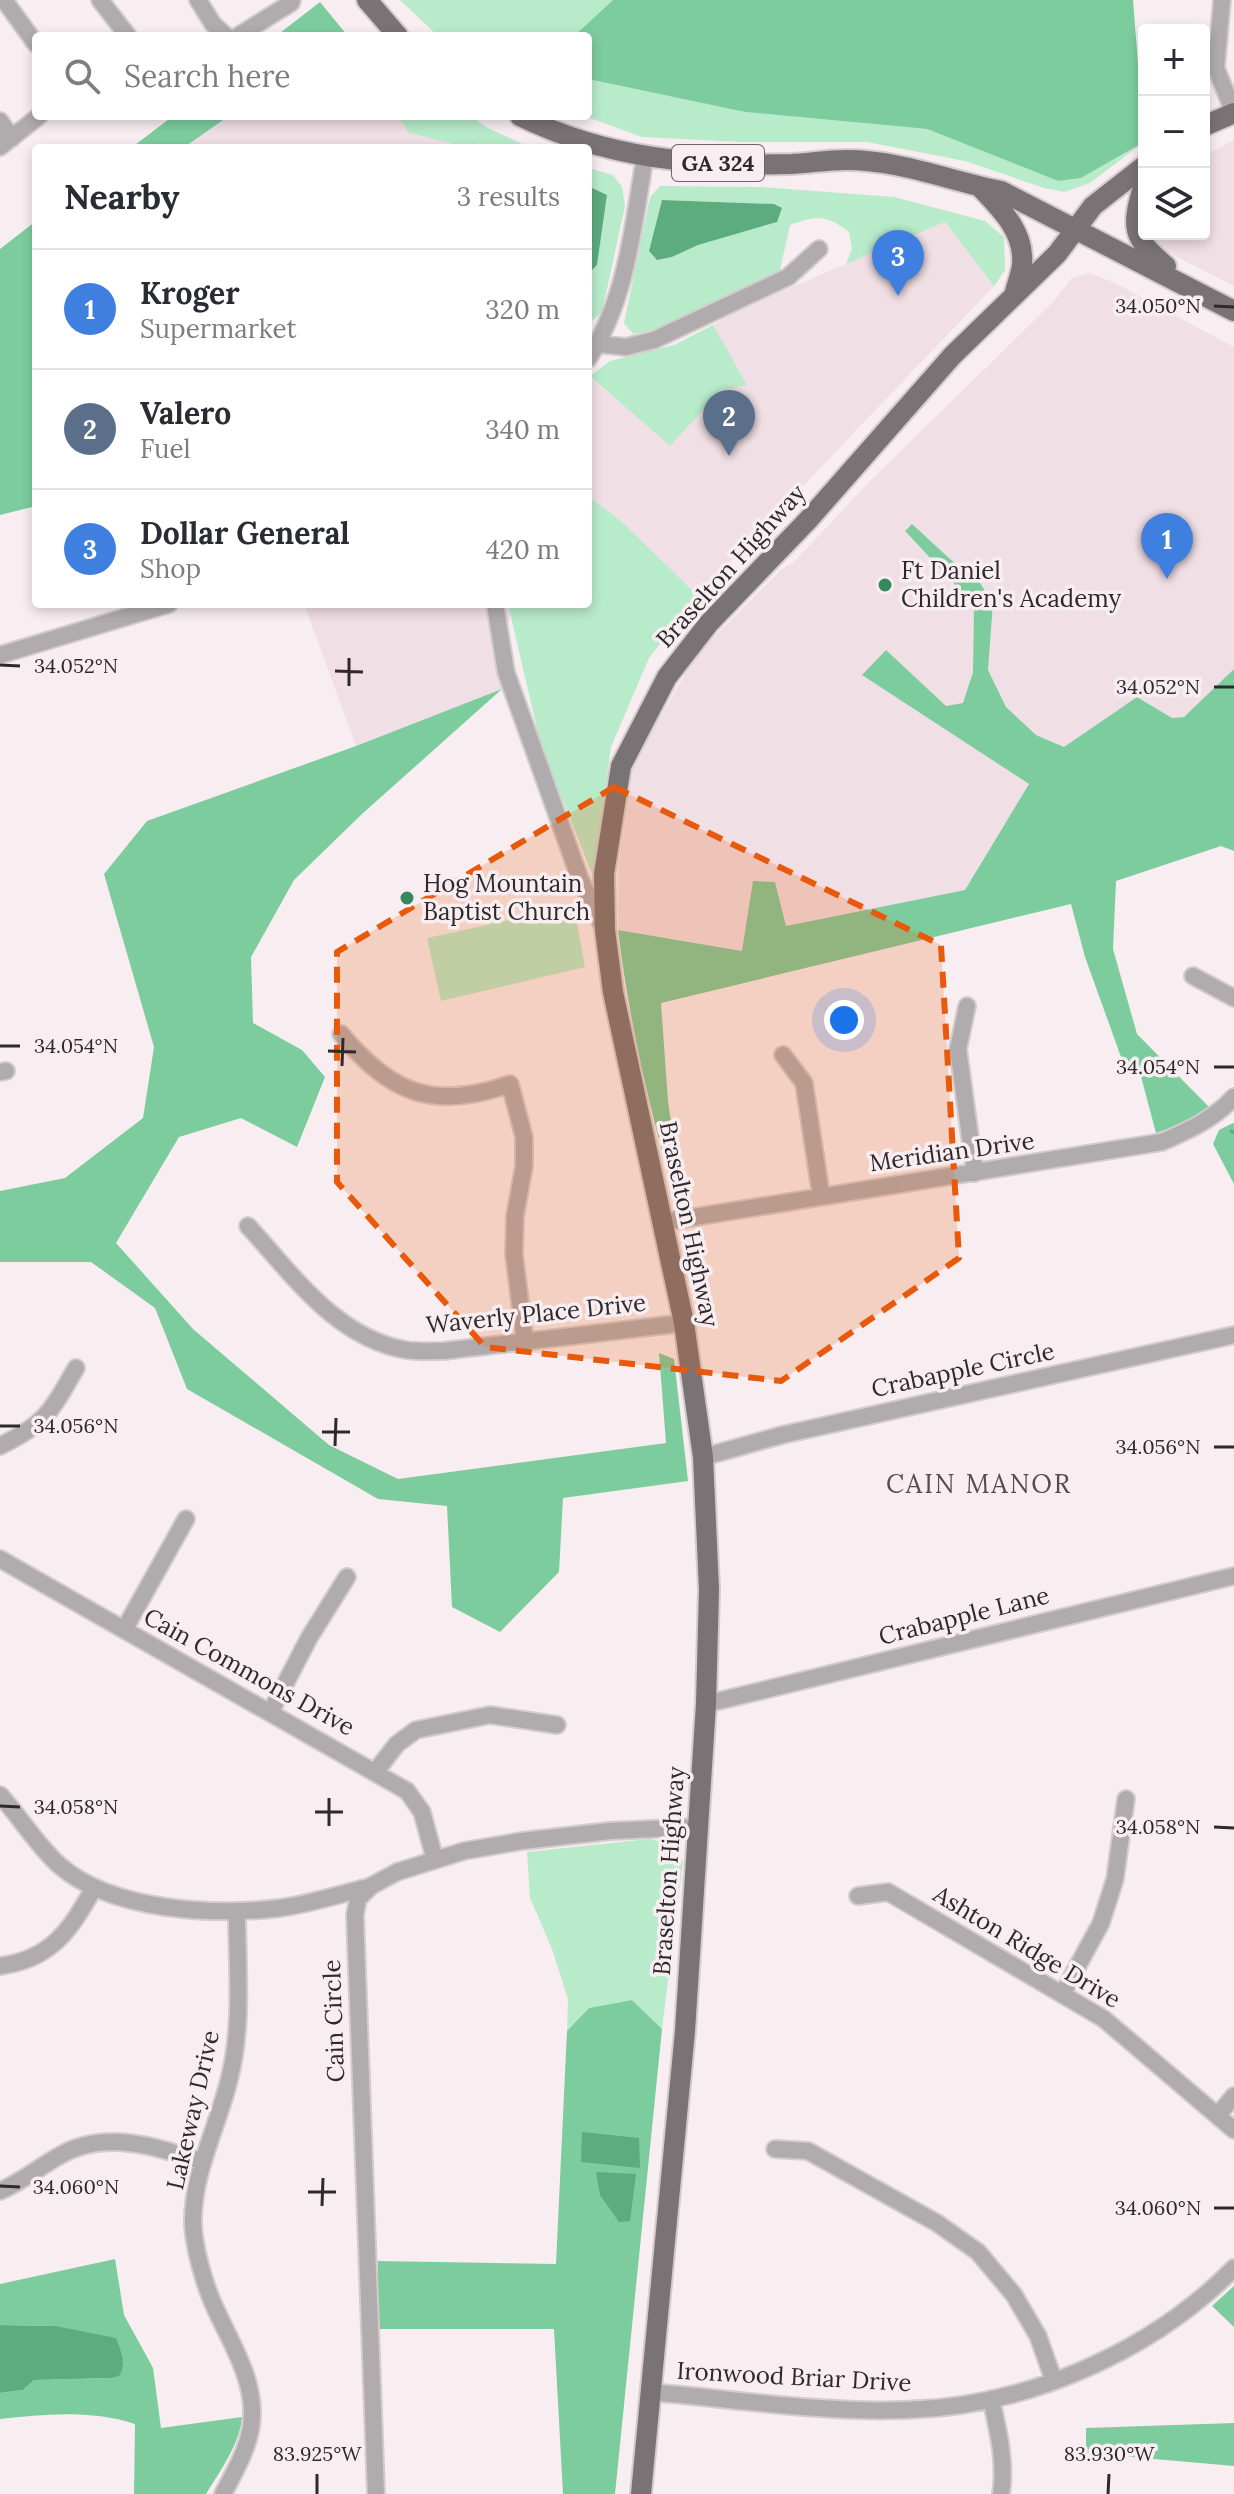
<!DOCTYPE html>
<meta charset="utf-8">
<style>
:root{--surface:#fff;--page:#f2f2f3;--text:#2b2b33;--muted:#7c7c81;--line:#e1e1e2;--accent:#b45309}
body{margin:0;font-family:Lora,serif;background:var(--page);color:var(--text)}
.controls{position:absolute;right:24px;top:24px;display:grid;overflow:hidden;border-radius:8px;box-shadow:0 4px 12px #0003}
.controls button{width:72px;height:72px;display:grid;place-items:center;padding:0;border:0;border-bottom:2px solid var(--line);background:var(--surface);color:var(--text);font:40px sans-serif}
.you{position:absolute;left:844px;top:1020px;width:28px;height:28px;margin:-20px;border:6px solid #fff;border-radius:50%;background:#1a73e8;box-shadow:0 0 0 12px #1a73e833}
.badge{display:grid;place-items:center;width:52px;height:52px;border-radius:50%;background:var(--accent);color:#fff;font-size:26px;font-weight:700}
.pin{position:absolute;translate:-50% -66px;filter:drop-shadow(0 2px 4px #0008)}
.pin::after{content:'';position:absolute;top:42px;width:28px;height:24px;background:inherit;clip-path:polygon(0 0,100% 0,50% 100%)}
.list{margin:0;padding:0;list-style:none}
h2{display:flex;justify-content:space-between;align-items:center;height:104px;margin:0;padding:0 32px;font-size:34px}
h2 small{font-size:26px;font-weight:400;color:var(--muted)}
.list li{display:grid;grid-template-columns:52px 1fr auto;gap:24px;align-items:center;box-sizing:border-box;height:120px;padding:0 32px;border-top:2px solid var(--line)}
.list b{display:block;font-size:30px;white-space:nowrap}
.list p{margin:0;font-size:26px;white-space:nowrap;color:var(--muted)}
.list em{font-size:26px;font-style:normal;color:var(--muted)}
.icon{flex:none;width:44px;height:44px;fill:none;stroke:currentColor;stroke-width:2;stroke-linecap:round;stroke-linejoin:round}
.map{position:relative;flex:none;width:1234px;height:2494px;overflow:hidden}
.search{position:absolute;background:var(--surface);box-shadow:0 4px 12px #0003;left:32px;top:32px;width:560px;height:88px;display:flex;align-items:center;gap:20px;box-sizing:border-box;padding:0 28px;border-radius:8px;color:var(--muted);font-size:30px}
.panel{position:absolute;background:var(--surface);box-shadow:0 4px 12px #0003;left:32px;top:144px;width:560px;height:464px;border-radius:8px}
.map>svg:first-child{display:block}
.built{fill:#f0dfe5}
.green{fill:#b8ebca;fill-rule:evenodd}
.forest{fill:#7dcc9d}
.water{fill:#5cac7e}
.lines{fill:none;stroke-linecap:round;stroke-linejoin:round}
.stream{stroke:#5cac7e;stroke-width:3}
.minor-casing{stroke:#d4cbcd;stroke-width:20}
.major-casing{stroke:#d4cbcd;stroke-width:24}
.minor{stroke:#b0acae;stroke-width:16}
.major{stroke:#7a7375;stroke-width:20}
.marked{fill:#e8590c;fill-opacity:0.2;stroke:#e8590c;stroke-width:6;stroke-dasharray:16 10;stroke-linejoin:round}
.ticks{fill:none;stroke:#2e2a2b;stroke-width:3}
.poi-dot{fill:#35895c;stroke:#f8eef1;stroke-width:3}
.labels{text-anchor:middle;stroke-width:7;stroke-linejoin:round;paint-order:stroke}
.shield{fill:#f8eef1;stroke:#6b6566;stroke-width:2}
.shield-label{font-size:22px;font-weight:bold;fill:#2e2a2b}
.street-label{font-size:24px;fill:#2e2a2b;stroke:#f8eef1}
.poi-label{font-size:24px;fill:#2e2a2b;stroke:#f8eef1;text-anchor:start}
.neighbourhood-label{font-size:26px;letter-spacing:2px;fill:#544d4f;stroke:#f8eef1}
.ticks-label{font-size:20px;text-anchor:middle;fill:#2e2a2b;stroke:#f8eef1;stroke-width:7;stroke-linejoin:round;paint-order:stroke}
</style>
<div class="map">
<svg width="1234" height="2494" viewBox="0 0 1234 2494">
<rect width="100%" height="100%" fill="#f8eef1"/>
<path class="built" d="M229 116H397L409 133 451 143 455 148H183Z
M1234 140V286L1162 249 1150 234H1204V156Z
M945 222 994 286 698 596 621 521 588 496V375L670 445 721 389 746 385 713 325 738 310Z
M1089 273 1113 282 1234 347V669L1184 717 1172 718 1137 697 1064 747 1036 735 1006 707 988 670 993 603 980 583 950 559 905 532 974 605 973 671 963 703 946 706 886 650 863 675 1029 784 965 890 785 926 775 882 743 951 618 930 619 863 633 764 697 654 783 568 792 564 868 483 1054 301 1072 278Z
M304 604H508L510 614 502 689 356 746Z"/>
<path class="green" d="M400 0H613L574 36H438Z
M588 79 745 112 927 129 1058 181 1081 178 1144 142 1090 183 1064 192 1044 188 965 161 867 142H741L642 137 584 116H588Z
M397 116H470L488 128 531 148H492L477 143 471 148H455L451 143 409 133Z
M588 168 613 175 622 187 625 206 602 312 589 323 588 274 597 265 607 195 588 186Z
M660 186 762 187 894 197 985 221 1004 237 1005 270 994 286 945 222 846 264 852 249 849 232C826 214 816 216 790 225L780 270C743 291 674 329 633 334L624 323 650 197ZM662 200 774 204 776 222 698 245 672 257 657 260 649 251Z
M713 325 747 385 721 390 670 446 590 376 610 361 674 345Z
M588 496 621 521 698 596 649 658 611 747 593 876 541 746 508 604H588Z
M574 906 585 967 441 1001 427 938Z
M649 1839 672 1844 683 1861 662 2029 632 2000 589 2008 567 2031 568 1999 552 1949 530 1898 527 1852Z"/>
<path class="forest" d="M613 0H1133L1144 142 1081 178 1058 181 927 129 745 112 588 79V36H574Z
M320 2 347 35 276 36Z
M173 116H229L183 148H131Z
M36 221V506L0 515V249Z
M912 524 950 559 980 583 993 603 988 670 1006 707 1036 735 1064 747 1137 697 1172 718 1184 717 1234 669V851L1221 846 1116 881 1113 949 1137 1034 1210 1108 1188 1122 1156 1133 1139 1069 1125 1068 1085 957 1071 904 661 1003 668 1101 681 1192 673 1189C648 1104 629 1019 618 930L742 951 753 881 775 882 786 926 965 890 1029 784 862 675 886 650 946 706 963 703 973 672 974 605 905 531Z
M502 689 362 814 294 880 251 957 253 1023 302 1050 325 1077 297 1147 241 1118 179 1137 116 1243 193 1329 329 1445 398 1479 666 1443 659 1353 674 1359 688 1481 563 1498 559 1572 500 1632 452 1607 447 1506 378 1499 187 1389 155 1308 91 1262H0V1191L65 1178 143 1118 154 1047 104 874 147 821 356 746Z
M1233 1123 1234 1124V1184L1213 1144 1219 1130Z
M632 2000 662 2029 615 2494H563L554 2329H376L378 2261 556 2264 567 2031 589 2008Z
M115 2259 124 2315 153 2368 161 2428 242 2417C240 2444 220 2471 206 2494H134L135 2424C92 2410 45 2414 0 2419V2393L23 2390 34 2380 111 2378 55 2326 0 2325V2284Z
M1234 2286V2327L1212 2306Z
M1234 2423V2466L1086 2453V2428Z"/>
<path class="water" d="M588 186 607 195 597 265 588 274Z
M662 200 774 204 782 208 777 222 698 245 672 257 657 260 649 251Z
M582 2132 639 2138 640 2168 581 2162Z
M596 2172 636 2174 630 2221 619 2222 600 2195Z
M0 2325 55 2326 116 2338C121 2351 127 2364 119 2376L111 2378 34 2380 23 2390 0 2393Z"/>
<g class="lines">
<path class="stream" d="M1231 1131 1234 1133"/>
<g class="minor-casing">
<path id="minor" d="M4 0 36 44
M100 0 128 36
M198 0 213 24 226 36
M1222 0 1216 68 1234 113
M238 36 291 3 292 0
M0 121 12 138
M0 147 39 116
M598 344 626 347 654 340 788 277 819 249
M588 359C627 299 633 226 645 157
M495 604 506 672 580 879 603 927
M0 655 169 604
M1193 976 1234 998
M967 1006 958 1049 975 1173
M341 1034C391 1094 434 1111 510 1084L524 1137V1166L515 1216 514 1254 525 1342
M783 1055 804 1083 821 1195
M0 1072 6 1071
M664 1222 1162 1142C1189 1130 1214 1119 1234 1097
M248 1226C293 1275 336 1338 406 1350 418 1352 431 1351 443 1351L684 1323
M0 1446C47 1423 51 1411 76 1368
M703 1457 782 1435 1234 1335
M0 1559 407 1791 422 1812 435 1860
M124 1630 186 1519
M706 1704 1234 1576
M271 1711 309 1638 347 1577
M376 1771 397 1744 416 1730 490 1715 557 1725
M0 1795C20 1817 36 1844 59 1865 111 1911 214 1916 280 1908 310 1904 340 1894 369 1887
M858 1896 888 1892 1104 2019 1234 2130
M0 1966C52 1959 70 1930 94 1888
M1063 1993 1101 1923 1115 1879 1126 1799
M1218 2115 1234 2096
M775 2149 808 2151 937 2223 978 2252 1014 2295 1038 2336 1054 2381
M0 2191C22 2182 39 2167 59 2156 105 2129 157 2147 203 2162
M649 2392C734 2399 820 2413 905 2410 1025 2407 1150 2353 1234 2268
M991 2399C998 2430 1006 2462 1001 2494
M223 2494C234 2473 247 2451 251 2427 258 2381 229 2341 212 2301 203 2279 194 2247 193 2224 192 2172 219 2125 230 2076 243 2023 237 1966 237 1912
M376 2494 355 1915 358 1899 371 1886 397 1872 464 1851 522 1841 610 1831 697 1827"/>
</g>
<g class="major-casing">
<path id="major" d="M367 0 398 36
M520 116C605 158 697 167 792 164 810 163 828 160 846 160 900 160 950 181 1001 191L1234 311
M1204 126 1234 113
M1144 184C1131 227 1131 237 1166 266
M980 187C1001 209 1025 232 1022 265 1021 275 1016 286 1014 296
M641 2494 685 2031 706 1704 709 1589 703 1457 684 1323 613 992 605 930 604 874 621 766 667 677 709 623 809 519 952 356 1057 254 1093 206 1144 166"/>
</g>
<use href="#minor" class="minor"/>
<use href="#major" class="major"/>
</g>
<path class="marked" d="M614 787 941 945 959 1258 781 1381 485 1347 337 1182V952Z"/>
<path class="ticks" d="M1214 306 1234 307M0 665 20 666M335 671 363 672M349 686V658M1214 687H1234M0 1046H20M328 1051 356 1052M342 1066 343 1038M1214 1067H1234M0 1426H20M322 1432H350M335 1446 336 1418M1214 1447H1234M0 1806 20 1807M315 1812H343M329 1826V1798M1214 1827 1234 1828M0 2186 20 2187M308 2192H336M322 2206 323 2178M1214 2208H1234M317 2494V2474M1108 2494 1109 2474"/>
<g class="poi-dot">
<circle cx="885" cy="585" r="8"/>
<circle cx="407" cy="898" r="8"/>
</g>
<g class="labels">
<rect class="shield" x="672" y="145" width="92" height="36" rx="6"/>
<g class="shield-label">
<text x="718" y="171">GA 324</text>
</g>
<g class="street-label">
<text transform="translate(731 566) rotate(-48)" y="8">Braselton Highway</text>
<text transform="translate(952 1152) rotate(-8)" y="8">Meridian Drive</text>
<text transform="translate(689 1224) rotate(78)" y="8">Braselton Highway</text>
<text transform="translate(536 1314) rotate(-6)" y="8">Waverly Place Drive</text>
<text transform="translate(963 1370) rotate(-12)" y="8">Crabapple Circle</text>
<text transform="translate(964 1616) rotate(-14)" y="8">Crabapple Lane</text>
<text transform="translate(249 1672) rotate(29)" y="8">Cain Commons Drive</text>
<text transform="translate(669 1871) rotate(-86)" y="8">Braselton Highway</text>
<text transform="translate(1027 1947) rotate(31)" y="8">Ashton Ridge Drive</text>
<text transform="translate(334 2021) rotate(-92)" y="8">Cain Circle</text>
<text transform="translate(193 2110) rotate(-77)" y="8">Lakeway Drive</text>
<text transform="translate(794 2377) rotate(3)" y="8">Ironwood Briar Drive</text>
</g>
<g class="poi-label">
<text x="901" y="579">Ft Daniel<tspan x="901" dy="28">Children's Academy</tspan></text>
<text x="423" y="892">Hog Mountain<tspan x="423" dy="28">Baptist Church</tspan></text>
</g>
<g class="neighbourhood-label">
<text x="979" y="1493">CAIN MANOR</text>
</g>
</g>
<g class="ticks-label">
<text x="1158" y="313">34.050°N</text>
<text x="76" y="673">34.052°N</text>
<text x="1158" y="694">34.052°N</text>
<text x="76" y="1053">34.054°N</text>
<text x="1158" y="1074">34.054°N</text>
<text x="76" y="1433">34.056°N</text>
<text x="1158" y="1454">34.056°N</text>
<text x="76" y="1814">34.058°N</text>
<text x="1158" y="1834">34.058°N</text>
<text x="76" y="2194">34.060°N</text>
<text x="1158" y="2215">34.060°N</text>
<text x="317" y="2461">83.925°W</text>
<text x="1109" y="2461">83.930°W</text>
</g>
</svg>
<div class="controls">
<button>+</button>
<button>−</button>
<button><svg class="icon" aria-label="layers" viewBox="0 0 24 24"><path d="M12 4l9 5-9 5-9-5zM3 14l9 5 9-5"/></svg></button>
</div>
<div class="you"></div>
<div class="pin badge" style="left:1167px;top:579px;background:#3f7fe0">1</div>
<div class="pin badge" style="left:729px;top:456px;background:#5c6f8a">2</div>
<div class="pin badge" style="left:898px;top:296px;background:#3f7fe0">3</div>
<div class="search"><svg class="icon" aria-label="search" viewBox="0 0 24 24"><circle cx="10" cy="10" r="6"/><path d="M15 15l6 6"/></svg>Search here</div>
<section class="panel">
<h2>Nearby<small>3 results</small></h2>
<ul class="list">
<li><span class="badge" style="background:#3f7fe0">1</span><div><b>Kroger</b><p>Supermarket</p></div><em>320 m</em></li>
<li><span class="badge" style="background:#5c6f8a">2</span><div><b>Valero</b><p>Fuel</p></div><em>340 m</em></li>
<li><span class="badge" style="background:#3f7fe0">3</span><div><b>Dollar General</b><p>Shop</p></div><em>420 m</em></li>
</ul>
</section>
</div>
